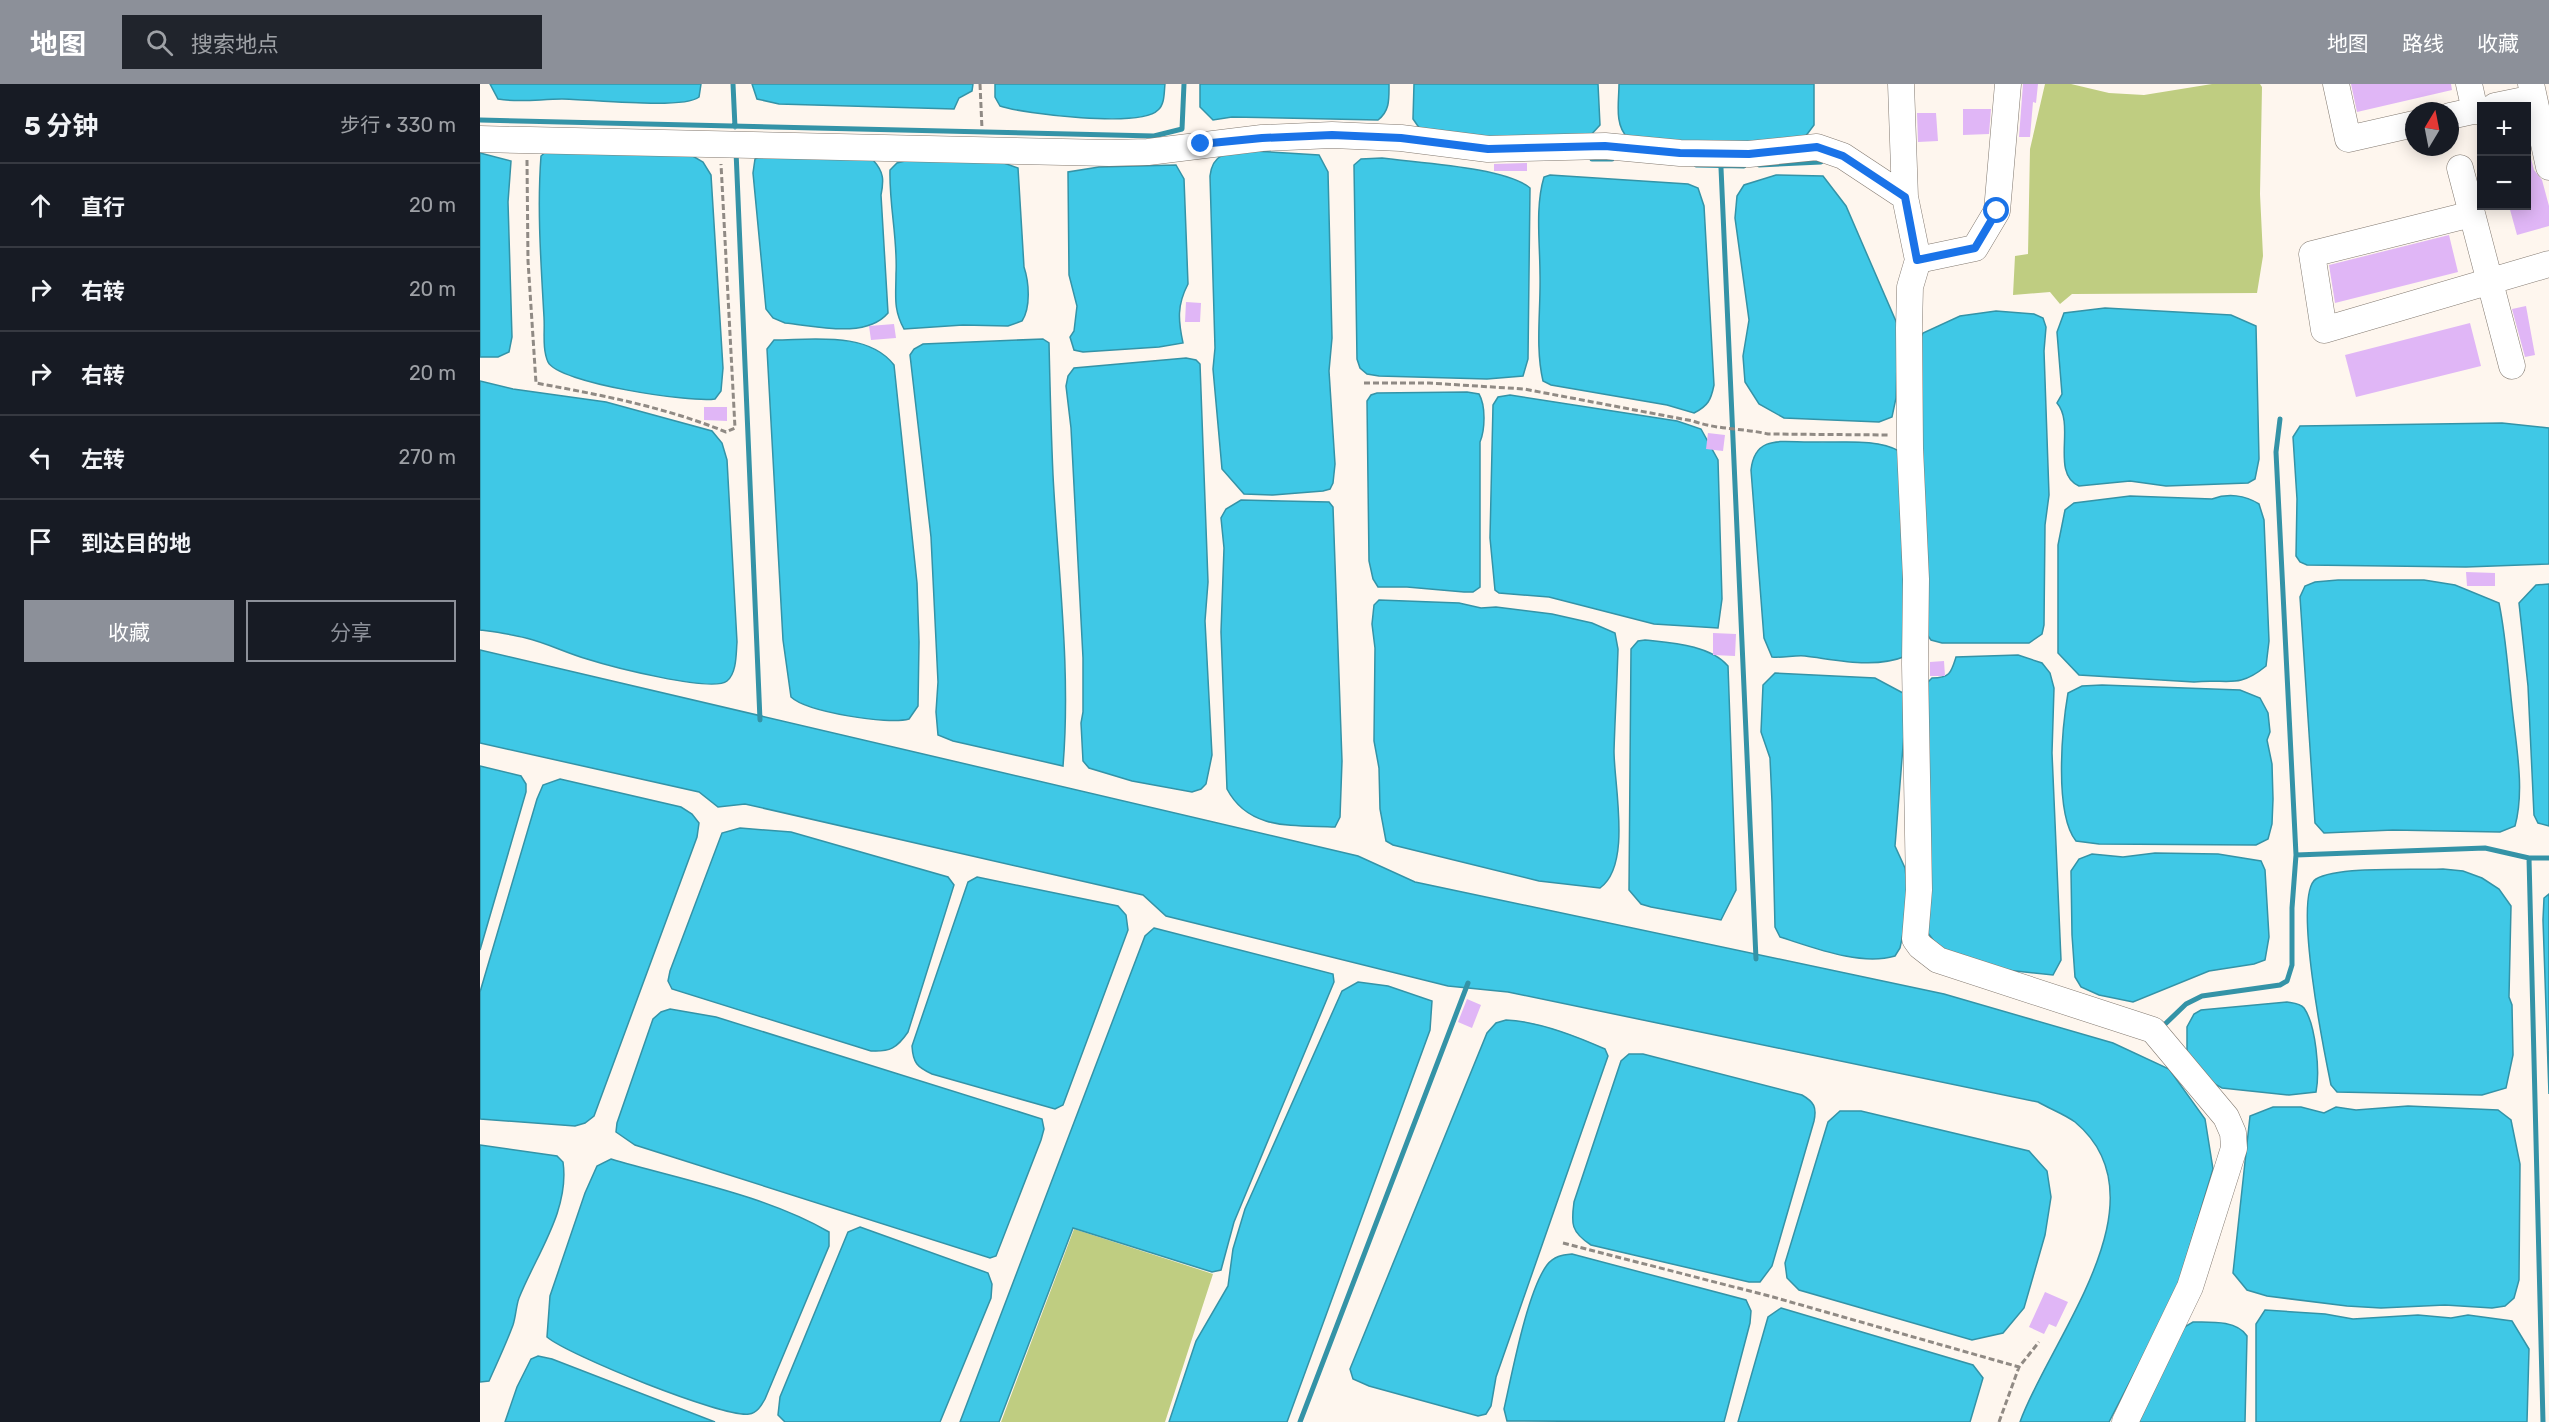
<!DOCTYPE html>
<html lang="zh">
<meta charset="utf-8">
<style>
:root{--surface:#171b24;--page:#20242c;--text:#f1f3f6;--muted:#9ea1a6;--line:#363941;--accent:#8c9099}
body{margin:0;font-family:Rubik,"Noto Sans SC",sans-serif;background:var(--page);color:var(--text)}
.controls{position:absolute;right:18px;top:18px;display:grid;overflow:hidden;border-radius:0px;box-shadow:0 3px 15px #0003}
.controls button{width:54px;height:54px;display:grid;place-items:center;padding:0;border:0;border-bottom:2px solid var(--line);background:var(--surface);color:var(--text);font:30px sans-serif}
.compass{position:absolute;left:1925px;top:18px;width:54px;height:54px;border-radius:50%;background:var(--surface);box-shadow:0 3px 15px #0003;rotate:10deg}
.stop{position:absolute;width:18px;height:18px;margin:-14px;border:4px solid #1a73e8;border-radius:50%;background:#fff}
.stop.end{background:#1a73e8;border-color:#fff;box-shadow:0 2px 6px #0008}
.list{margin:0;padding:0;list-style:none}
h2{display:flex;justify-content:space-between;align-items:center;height:78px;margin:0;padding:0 24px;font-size:26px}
h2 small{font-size:20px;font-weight:400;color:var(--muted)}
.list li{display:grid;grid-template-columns:39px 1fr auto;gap:18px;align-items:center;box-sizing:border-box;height:84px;padding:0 24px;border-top:2px solid var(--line)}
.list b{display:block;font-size:22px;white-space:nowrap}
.list em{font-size:20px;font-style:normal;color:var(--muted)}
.actions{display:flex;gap:12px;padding:18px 24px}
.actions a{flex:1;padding:14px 0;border:2px solid var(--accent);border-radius:0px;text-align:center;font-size:21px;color:var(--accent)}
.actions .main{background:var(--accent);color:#fff}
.icon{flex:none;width:33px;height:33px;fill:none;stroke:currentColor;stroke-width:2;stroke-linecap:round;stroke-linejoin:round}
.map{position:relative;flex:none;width:2069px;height:1338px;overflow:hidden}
header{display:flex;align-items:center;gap:36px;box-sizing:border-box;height:84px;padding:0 30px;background:var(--accent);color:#fff}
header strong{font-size:28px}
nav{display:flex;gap:33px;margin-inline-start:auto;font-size:21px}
.search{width:420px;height:54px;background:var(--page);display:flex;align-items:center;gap:15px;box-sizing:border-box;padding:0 21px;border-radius:0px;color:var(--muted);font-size:22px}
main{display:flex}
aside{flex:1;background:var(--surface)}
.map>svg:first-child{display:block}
.green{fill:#bfcd81}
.water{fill:#3fc8e6;stroke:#3493a7;stroke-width:1.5}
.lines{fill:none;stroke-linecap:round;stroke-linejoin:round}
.stream{stroke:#3493a7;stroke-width:5}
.building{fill:#e0b6f6}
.minor-casing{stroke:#837a71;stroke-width:27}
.path{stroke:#908a84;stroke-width:3;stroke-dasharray:6 3;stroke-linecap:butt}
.minor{stroke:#fff;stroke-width:26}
.route{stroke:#1a73e8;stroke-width:8}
</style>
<header>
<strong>地图</strong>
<div class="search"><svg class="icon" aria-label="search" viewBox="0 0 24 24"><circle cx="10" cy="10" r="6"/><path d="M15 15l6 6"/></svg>搜索地点</div>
<nav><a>地图</a><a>路线</a><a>收藏</a></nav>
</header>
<main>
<aside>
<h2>5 分钟<small>步行 · 330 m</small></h2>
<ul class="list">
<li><svg class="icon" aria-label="ahead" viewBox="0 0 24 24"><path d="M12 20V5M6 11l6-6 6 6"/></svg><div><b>直行</b></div><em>20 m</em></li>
<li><svg class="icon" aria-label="right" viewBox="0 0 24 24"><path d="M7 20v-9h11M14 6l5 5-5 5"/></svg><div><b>右转</b></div><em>20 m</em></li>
<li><svg class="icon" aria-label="right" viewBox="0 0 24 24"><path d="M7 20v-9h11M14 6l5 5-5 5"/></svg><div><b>右转</b></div><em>20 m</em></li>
<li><svg class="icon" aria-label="left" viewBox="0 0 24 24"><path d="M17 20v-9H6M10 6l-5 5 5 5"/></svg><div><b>左转</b></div><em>270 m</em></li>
<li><svg class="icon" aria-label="arrive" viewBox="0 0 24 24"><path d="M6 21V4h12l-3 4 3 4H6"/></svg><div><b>到达目的地</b></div></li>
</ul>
<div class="actions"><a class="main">收藏</a><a>分享</a></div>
</aside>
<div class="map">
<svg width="2069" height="1338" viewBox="0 0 2069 1338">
<rect width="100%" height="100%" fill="#fef6ee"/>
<path class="green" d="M1565 0H1591L1629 9 1664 11 1732 0H1780L1782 3 1780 110 1783 172 1777 209 1592 210 1580 220 1570 208 1533 211 1535 172 1548 170 1550 65Z
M594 1145 733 1190 685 1338H521Z"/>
<path class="water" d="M10 0H221L219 13C203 26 108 15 82 15 60 15 40 19 18 15Z
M272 0H493L492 7 479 14 474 25 299 20 277 15Z
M515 0H685C684 8 685 20 678 26 661 44 543 30 520 22L515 13Z
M720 0H909C909 15 910 27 898 36L752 33 733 36 720 23Z
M934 0H1118L1120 41 1109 53 1017 56 940 45 933 35Z
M1139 0H1334V41L1325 53 1273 61 1148 54C1134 41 1139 18 1139 0Z
M69 65 211 71 223 78 231 91 243 284 241 307 235 315C211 319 78 299 68 278 62 265 65 247 64 233 61 180 57 125 61 72Z
M774 67 839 71 848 88 852 254 849 287 855 380 853 399 850 405 843 407 793 411 764 410 742 385 733 285 735 264 730 92C733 65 753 69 774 67Z
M0 69 31 77 28 118 32 253 29 268 18 273H0Z
M287 69 393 76C404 88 404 96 401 111L408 229C386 255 336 242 305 239L293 234 286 225 273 89 275 75Z
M902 74C937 79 1025 83 1050 104L1048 275 1043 292 1007 295 899 292 887 290 880 284 877 275 874 81 881 75Z
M433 75 521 78 538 84 544 183C549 198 551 223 542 237L528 242 483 241 424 245C413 225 416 212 416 190 418 156 409 121 410 86L417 79Z
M696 81 704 95 708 200C697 221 698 236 703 259L679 263 603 268 594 266 590 253 594 247 597 222 589 191 588 88 619 83Z
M1070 91 1208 100 1218 104 1224 122 1234 301C1231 316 1228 322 1214 329L1187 321 1071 301 1063 297C1055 263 1061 225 1060 190 1060 159 1055 123 1064 93Z
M1296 91 1343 92 1366 122 1418 242 1416 314 1412 333 1399 338 1304 334 1279 320 1265 298 1263 272 1269 236 1255 134 1257 112 1264 101Z
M1625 224 1751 231 1776 242 1779 375 1775 395 1768 399 1686 402 1650 397 1599 402C1570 389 1596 341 1577 319L1582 310 1577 248 1584 229Z
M1516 227 1554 230 1563 234 1566 243 1564 267 1569 411 1565 441 1564 541 1562 550 1549 559H1462L1451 556 1446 549 1440 255 1443 249 1480 232Z
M563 255 569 259C570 303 571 347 573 391 578 488 591 585 583 682L473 657 458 651 456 628 458 598 451 453 430 271 434 265 443 260Z
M294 256C332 256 388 247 414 281L437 499 439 558 438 622 429 635C408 641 327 628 311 613L303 556 287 265Z
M706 274 716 276 720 280 728 498 725 537 732 671 726 700 721 705 712 708 652 697 609 684 603 677 601 639 603 628V574L591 344 586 302 588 292 594 284Z
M0 297 33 305 126 318 232 347 242 359 247 376 257 558C256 569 257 589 247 597 232 609 129 582 107 575 86 569 67 559 46 554 31 550 15 548 0 546Z
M987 308 999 310C1006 322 1005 346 1000 358V503L993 508H984L927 503H898L893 495 889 477 887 317 891 311 897 309Z
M1030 311 1197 337 1221 345 1238 376 1242 515 1238 544 1174 540 1069 513 1019 509 1015 506 1010 454 1013 321 1018 313Z
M2022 339 2069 344V480L1986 483 1827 481 1820 478 1816 472 1817 415 1813 353 1820 342Z
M1334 358C1359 359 1397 354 1419 367L1426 572C1395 585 1358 576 1325 572 1315 571 1303 574 1292 573L1284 554 1271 386C1275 349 1304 359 1334 358Z
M1650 412 1732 415C1748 409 1765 411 1779 420L1784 436 1789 557 1786 582C1757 606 1747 594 1714 598L1599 591 1578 569V461L1585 426 1594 419Z
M761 416 849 418 853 423 862 677 860 733 855 743C814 741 769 747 747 705L741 548 744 464 741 434 746 425Z
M1858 496H1944L1975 501 2019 519C2026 553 2028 588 2032 623 2036 661 2045 706 2035 742L2020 748 1913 746 1844 749 1835 739 1820 513 1825 502 1835 498Z
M2069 500V742L2058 739 2054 731 2048 602 2039 519 2056 501Z
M899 516 979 519 1001 524 1016 523 1072 530 1112 539 1135 549 1138 565C1137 599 1135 633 1134 667 1134 702 1152 781 1120 804L1059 797 913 761 906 757 900 725 899 684 894 657 895 564 892 540 894 521Z
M1165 556C1192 559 1230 561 1248 582L1256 806 1241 836 1171 823 1161 820 1149 806 1151 565 1158 557Z
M0 566 878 772 935 798 1464 910 1633 959 1689 985 1725 1035 1733 1085 1696 1208 1629 1338H1540C1569 1256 1689 1116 1595 1038 1584 1030 1570 1025 1558 1018L1028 908 968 902 686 832 663 811 265 720 238 723 219 708 0 659Z
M1538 571 1562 579 1570 589 1574 604 1572 669 1581 876 1573 891 1517 885 1459 864 1448 849 1447 599 1452 594C1470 594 1471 589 1476 573Z
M1295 589 1395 594 1423 609 1424 650 1415 762 1425 784 1428 811 1424 845 1420 864 1415 872C1380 882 1335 864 1300 853L1295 843 1292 718 1290 674 1281 648 1283 601Z
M1622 601 1760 606 1780 614 1788 629 1790 648 1787 656 1792 680 1793 715 1792 740 1788 755 1776 761 1619 760 1596 757C1574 729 1582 644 1588 609L1602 602Z
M0 682 41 692 46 700V708L0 866Z
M80 695 201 723 212 730 219 739 217 753 114 1032 105 1039 95 1042 0 1035V908L57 715 63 701Z
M260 744 311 748 468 793 474 801 428 948C417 964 410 968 391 967L192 905 188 897 190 887 242 749Z
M1675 769 1738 770 1781 777 1785 786 1789 853 1785 876 1774 880 1729 887 1653 918 1619 911 1601 903 1595 893 1592 851 1591 787 1599 775 1612 770 1643 773Z
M1963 785 1983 787 2002 794 2019 805 2031 822 2029 913 2032 921 2033 971 2026 1004 2002 1011 1857 1008 1851 1001C1845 972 1812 810 1836 795 1857 782 1936 786 1963 785Z
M497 793 638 822 646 831 648 846 583 1021 575 1025 452 990C437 983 433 979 432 962L488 798Z
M2069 810V1010L2063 836 2064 814Z
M674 844 853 890 854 898 754 1138 741 1186 732 1188 593 1144 519 1338H480L665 852Z
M878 898 908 902 952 917 950 946 807 1338H689L716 1257 748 1202 753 1165 765 1125 862 907Z
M1807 918C1813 919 1820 919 1824 924 1836 941 1840 988 1836 1008L1809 1011 1742 1004 1722 993 1707 969V943L1714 930 1721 926Z
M190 925 236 933 562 1035 564 1045 561 1056 516 1172 510 1174 155 1061 136 1048 137 1039 173 935 181 928Z
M1026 936C1058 937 1096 952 1125 965L1128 972 1016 1293 1011 1322 1006 1330 998 1332 889 1302 873 1295 870 1285 1007 949 1016 939Z
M1149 970H1163L1322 1011C1334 1018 1337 1023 1334 1037L1292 1182 1280 1198H1269L1111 1161C1091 1148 1091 1140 1094 1118L1141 977Z
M1928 1022 2018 1026 2031 1036 2040 1080 2039 1196 2034 1214 2025 1222 2012 1224 1965 1221 1901 1224 1867 1222 1787 1212 1767 1206 1753 1189 1770 1032 1793 1023H1821L1844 1029 1856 1023 1876 1026Z
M1360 1027H1381L1549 1067 1567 1087 1571 1113 1565 1151 1544 1224 1523 1249 1492 1256 1319 1206 1307 1194 1305 1179 1348 1038Z
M0 1061 77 1072 83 1078C90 1126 56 1171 39 1214 36 1222 36 1232 33 1241 26 1260 17 1279 9 1297L0 1298Z
M131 1075C202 1096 285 1111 349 1148V1162L285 1315C281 1322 277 1329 269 1330 243 1334 88 1271 67 1253L70 1212 105 1109 117 1082Z
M380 1143 508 1189 512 1200 511 1214 460 1338H305L298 1331 300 1313 368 1148Z
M1092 1170 1266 1216 1271 1227 1270 1239 1244 1338 1027 1337 1024 1325C1032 1290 1047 1208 1067 1181 1074 1172 1082 1171 1092 1170Z
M1301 1224 1493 1281 1503 1294 1490 1338H1258L1288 1233Z
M1785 1226 1845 1230 1873 1235 1938 1231 1971 1234 1988 1231 2032 1237 2049 1265 2047 1338H1776V1240Z
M1713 1238C1730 1238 1757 1236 1767 1252L1765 1338H1657L1701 1245Z
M58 1272 72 1275 235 1338H25L37 1303 51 1275Z"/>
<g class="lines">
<path class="stream" d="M253 0 255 43
M0 36 674 52 702 45 704 0
M256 67 280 636
M1112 75H1132
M1216 81 1264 82
M1279 81 1341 78
M1241 84 1276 875
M1800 335 1796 368 1816 771
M2049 774 2063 1338
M1681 944 1706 920 1722 912 1800 901 1807 897 1812 881V824L1816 771 2005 764 2049 774H2069
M820 1338 988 899"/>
</g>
<path class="building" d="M1543 0H1558L1556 19 1553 18 1550 53H1539Z
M1871 0H1971L1972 6 1877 28Z
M1483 25H1511L1509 50 1483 51Z
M1437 29H1456L1458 57 1438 58Z
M2046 56 2054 86 2062 96 2069 122V142L2037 151 2029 122H2046Z
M1047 79V87H1014V80Z
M1969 151 1978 188 1855 219 1849 181Z
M706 218 721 219 720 238H705Z
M2046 222 2055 271 2045 273 2032 225Z
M1990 239 2001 282 1876 313 1865 271Z
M414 240 416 254 391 256 389 242Z
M224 323H247V337L224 336Z
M1228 349 1245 351 1243 367 1226 365Z
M1986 488 2015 489V502H1987Z
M1233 549 1256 550 1255 572 1233 571Z
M1464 577 1465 592H1450V578Z
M987 915 1001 921 992 944 978 938Z
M1565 1208 1588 1218 1576 1243 1569 1240 1564 1250 1549 1243Z"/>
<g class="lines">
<g class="minor-casing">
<path id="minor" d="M1421 0 1425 113
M1856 0 1868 55 1934 40
M1989 0 1995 27
M2051 0 2069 83
M2015 22 2054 14
M1970 32 2002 25
M0 55 629 69 668 68 782 54 852 51 921 54 1008 65 1125 62 1200 69 1269 70 1337 63 1363 72 1425 113 1438 176 1430 203 1429 244 1430 364 1436 495 1435 580 1439 806 1435 855 1440 862 1458 876 1673 946 1746 1033 1753 1049 1754 1064 1710 1203 1645 1338
M1980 84 2032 282
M1992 130 1832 170 1844 246 2069 180
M1438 176 1495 164 1517 127 1528 0"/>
</g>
<path class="path" d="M500 0 502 45
M47 76 48 177 56 299C121 311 185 323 246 348L255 344 241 80
M884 299H949L1044 305 1213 337C1238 346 1263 344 1288 350L1408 351
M1083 1159 1293 1213 1539 1283
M1519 1338 1539 1283 1559 1258"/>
<use href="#minor" class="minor"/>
</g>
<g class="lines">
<path class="route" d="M721 60 782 54 852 51 921 54 1008 65 1125 62 1200 69 1269 70 1337 63 1363 72 1425 113 1437 176 1495 164 1517 127"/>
</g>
</svg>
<div class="controls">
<button>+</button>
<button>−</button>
</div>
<svg class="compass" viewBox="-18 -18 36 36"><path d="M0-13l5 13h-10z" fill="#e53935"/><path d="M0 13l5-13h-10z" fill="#9ea1a6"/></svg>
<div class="stop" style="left:1517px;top:127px"></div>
<div class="stop end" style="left:721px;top:60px"></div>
</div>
</main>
